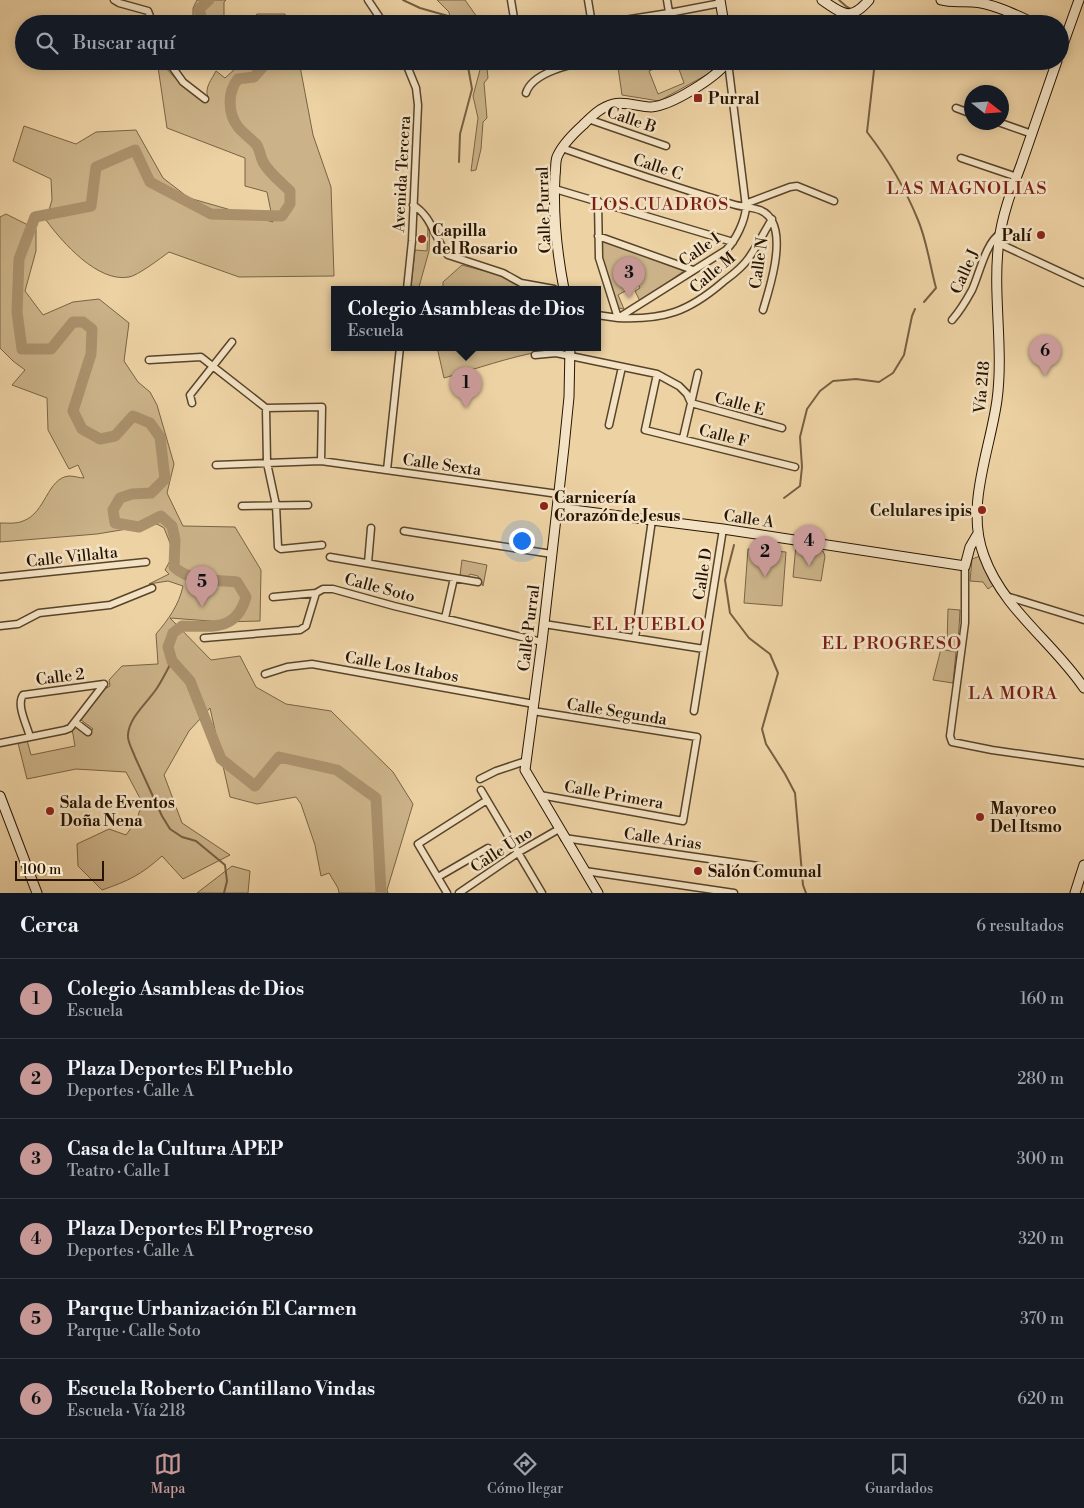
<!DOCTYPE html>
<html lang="es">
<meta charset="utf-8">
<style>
:root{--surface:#171b24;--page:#20242c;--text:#f1f3f6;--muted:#9ea1a6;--line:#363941;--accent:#c59692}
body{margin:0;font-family:"Libre Bodoni",serif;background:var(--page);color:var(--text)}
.compass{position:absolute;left:964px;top:85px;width:45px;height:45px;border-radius:50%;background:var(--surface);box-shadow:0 2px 12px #0003;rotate:107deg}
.scale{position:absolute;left:15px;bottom:12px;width:89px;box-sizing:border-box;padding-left:5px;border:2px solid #271400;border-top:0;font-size:14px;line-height:18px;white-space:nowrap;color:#271400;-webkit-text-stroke:4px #f3e2c4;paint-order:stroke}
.you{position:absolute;left:521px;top:540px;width:18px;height:18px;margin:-12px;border:4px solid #fff;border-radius:50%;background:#1a73e8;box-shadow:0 0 0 8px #1a73e833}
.badge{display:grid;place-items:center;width:32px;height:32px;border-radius:50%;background:var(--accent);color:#111;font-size:16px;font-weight:700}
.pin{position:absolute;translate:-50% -41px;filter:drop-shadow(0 1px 2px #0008)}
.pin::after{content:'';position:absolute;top:26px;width:18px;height:15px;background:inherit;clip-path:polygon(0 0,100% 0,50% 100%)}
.popup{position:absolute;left:331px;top:286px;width:270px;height:65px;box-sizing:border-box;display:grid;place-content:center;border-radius:0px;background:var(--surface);filter:drop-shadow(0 1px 4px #0005);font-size:16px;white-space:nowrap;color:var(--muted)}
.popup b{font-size:19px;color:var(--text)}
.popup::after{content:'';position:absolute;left:50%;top:100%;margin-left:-10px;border:10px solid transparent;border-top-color:var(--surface)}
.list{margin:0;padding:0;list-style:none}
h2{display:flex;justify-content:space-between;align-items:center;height:65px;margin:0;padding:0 20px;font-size:21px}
h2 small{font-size:16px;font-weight:400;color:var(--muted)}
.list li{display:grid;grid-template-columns:32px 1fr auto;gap:15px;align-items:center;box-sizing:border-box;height:80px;padding:0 20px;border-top:1px solid var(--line)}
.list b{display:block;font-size:19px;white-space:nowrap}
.list p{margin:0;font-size:16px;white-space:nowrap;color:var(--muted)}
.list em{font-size:16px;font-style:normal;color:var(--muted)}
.icon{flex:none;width:28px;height:28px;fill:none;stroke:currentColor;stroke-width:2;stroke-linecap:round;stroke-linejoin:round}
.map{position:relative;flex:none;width:1084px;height:893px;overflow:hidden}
.search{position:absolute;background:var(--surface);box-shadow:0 2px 12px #0003;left:15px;right:15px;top:15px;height:55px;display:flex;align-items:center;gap:12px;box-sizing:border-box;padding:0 18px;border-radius:28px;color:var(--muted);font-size:19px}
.sheet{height:545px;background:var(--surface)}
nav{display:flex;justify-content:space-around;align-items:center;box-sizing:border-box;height:70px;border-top:1px solid var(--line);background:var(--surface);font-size:14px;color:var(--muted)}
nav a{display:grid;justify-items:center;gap:2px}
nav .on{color:var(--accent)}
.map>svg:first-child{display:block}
.green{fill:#cbb288;stroke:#796344}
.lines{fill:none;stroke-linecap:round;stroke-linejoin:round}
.stream{stroke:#765f41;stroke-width:2}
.river{stroke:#aa916c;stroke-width:11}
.street-casing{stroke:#584429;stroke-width:9}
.secondary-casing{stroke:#271400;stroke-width:11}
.street{stroke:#f3e2c4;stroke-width:6}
.secondary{stroke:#f3e2c4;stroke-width:9}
.poi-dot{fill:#8f2418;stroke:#f3e2c4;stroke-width:2}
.labels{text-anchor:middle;stroke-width:5;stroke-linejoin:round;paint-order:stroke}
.poi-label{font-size:16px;font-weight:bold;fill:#271400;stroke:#f3e2c4;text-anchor:start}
.street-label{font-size:16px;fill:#271400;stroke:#f3e2c4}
.neighbourhood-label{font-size:18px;letter-spacing:1px;fill:#7a1f14;stroke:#f3e2c4}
</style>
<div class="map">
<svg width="1084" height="893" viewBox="0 0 1084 893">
<rect width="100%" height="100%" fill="#edd2a4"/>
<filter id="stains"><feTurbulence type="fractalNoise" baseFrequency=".004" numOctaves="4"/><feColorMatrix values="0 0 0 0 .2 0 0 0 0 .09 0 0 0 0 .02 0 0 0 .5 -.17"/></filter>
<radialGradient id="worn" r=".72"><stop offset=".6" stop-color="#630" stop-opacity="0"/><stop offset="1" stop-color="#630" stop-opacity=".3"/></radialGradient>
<path class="green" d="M197 0H226L224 2V24H193V8Z
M437 0H465L477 17 485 24H451L449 12Z
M257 14H285L288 24H247Z
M157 61H159L181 84 205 102 208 97C204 88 212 79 216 71L225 78 236 68 228 61H299L313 135 331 187 334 276 239 277 169 252C161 258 137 276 129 277 98 283 62 242 46 220L52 200 51 179 13 161 24 126 76 144 96 132 136 130 163 178 189 198 273 222 267 192 245 186V158L167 128 158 67 154 63Z
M479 61 492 62 487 68 488 78 484 83 487 118 483 122 481 149 476 170 471 171 478 118 473 96 481 66Z
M649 61H673L649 71 658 94 684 83 676 61H721L708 74 659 101 622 95 618 67Z
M6 214 36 229V251L25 291 43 315 73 302 99 299 129 323 124 361 138 382 150 392 157 405 174 464 167 493 183 526 235 527 261 570 260 621 223 622 170 618 211 660 240 656 256 687 286 704 331 711 393 772 413 804 387 890 388 893H339L338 888 329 873 321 876 315 845 301 804 296 797 257 804 230 797 210 708 189 731 164 775 182 823 230 855 183 879 162 856C141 875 128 881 102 890L78 866 77 844 109 829 126 835 137 820 142 802 126 772 76 769 27 779 18 743 27 740 31 755 75 746 72 729 75 726 87 736 93 729 80 719 103 690 110 686 109 680 122 666 158 664 156 634C168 620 179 605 183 586L168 581 149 584 169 574 165 570 174 553 164 528 157 524 97 534 0 542V523C8 523 16 524 23 521 46 513 47 478 69 476 74 476 80 478 84 478L78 465 69 469 48 430 47 398 12 385 25 370 13 361 0 348V217Z
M428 227H430L429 251 419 287 411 286 415 250 427 251Z
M601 240 684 271 640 301 635 291 640 288 638 284 618 295 624 309 618 308 601 259Z
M462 265C476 269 490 272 504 277 515 282 522 287 534 289H443V282Z
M437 347H565C559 351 550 350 543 351 509 357 476 369 444 378Z
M796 545 823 551 825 556 821 581 793 577Z
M748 549 786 552 782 606 744 603Z
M980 556 995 584 988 589 983 582 970 581 972 559Z
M462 560 487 565 483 586 478 576 470 574 468 577 460 575Z
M948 609 960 610 958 647 947 645Z
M941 649 956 652 953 683 933 680Z
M232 866 250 871 248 893H197Z"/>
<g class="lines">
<path class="stream" d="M403 0 420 8 455 18 458 24
M839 0 847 7 853 10
M857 15 862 24
M872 61 874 70 867 132C888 159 905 188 918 220 927 241 930 266 936 288L924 302
M459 162 460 134 472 89 467 61
M784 498 800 486 802 467 800 437 807 409 820 391 833 381 856 379 879 382 893 373 904 355 912 316 915 309
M734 545 725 580 730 613 749 638 770 654 778 673 762 729 766 744 785 774 795 793 803 885 806 893
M172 661C167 670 163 679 157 688 148 702 129 717 128 735 127 741 133 751 135 757L162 816 170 829 182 837 196 841 225 865 227 881 224 893"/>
<path class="river" d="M203 24 199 9 209 0
M268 61 254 77 238 79C227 92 228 114 238 127 243 133 250 138 256 144 260 149 260 156 263 162 269 173 281 182 290 191V204L282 216 211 214 150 182 135 150 96 167 91 206 35 217 19 259 17 312 22 349H51L73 322H83L92 329 91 354 73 411 82 429 100 439 115 436 133 416 150 423 160 437 165 479 151 493 132 494 120 498 113 510 115 523 139 527 161 516 172 526 175 540 174 567C190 582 217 580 237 582L246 597C236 632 212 626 182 626L173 633 168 647 172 661 190 681 221 759 255 786 279 757 337 770 376 798 381 893"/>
<g class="street-casing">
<path id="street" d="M114 0 119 3 148 11 153 24
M368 0 384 24
M511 0 515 24
M588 0 592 24
M667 0 671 24
M599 24 669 13 721 3
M168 61 183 82 205 99
M405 61 416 88 418 105 412 241 407 289
M526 93C532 73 570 64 589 61
M956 108 972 114
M588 119 666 146
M998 122 1032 134
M562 148C618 168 675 187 732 204 746 209 764 205 772 221 784 243 770 287 763 310
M961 158 1017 177
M555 189 733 242
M598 201 599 258 618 318C664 320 688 312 723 282 732 275 742 268 748 259 757 247 764 232 772 219
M745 204 790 187 797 186 834 201
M413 205C433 217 434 239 448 255L503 273 521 283 554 289
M598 236 693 270
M998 243 1084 283
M597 315 618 318 726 250C736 240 745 221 746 207L728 62
M952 320C960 311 966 301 972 290 979 275 986 242 1000 234
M535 355 556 353 657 374 679 386 687 394 691 403 782 428
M149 360 201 357 266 408 322 407 321 461
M657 374 645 430 795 467
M192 403 190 395 232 342
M266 408 267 463 276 505 278 547 281 549 322 545
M609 425 622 367
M683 438 698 373
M216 465 321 461 558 494
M387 470 400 347
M242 506 308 505
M404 531 552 554
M330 557 478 582
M368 563 371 528
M965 566V623L950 736 952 742 992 750 1084 763
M0 577 146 562
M1006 596 1084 620
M273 597 316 593
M445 618 454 578
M544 624 704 649
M0 626 18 624 39 613 110 605 152 588
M204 638 300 630 306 626 316 593 323 589H333L394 606 542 642
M635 638 652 520
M265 674 287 667 312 664 534 704
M533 711 697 737 683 821 540 795
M694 711 723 529
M75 722 88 732
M30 737C27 725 16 705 23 695L104 684
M0 743 65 730 70 728 104 684
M480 779 496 771 526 761
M481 790 542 893
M564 838 758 866
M585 871 734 893
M438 877 488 848
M447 893 418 844 487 800
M459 893 519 852 559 829"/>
</g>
<g class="secondary-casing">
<path id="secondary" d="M720 0 724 24
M822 0C843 14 850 22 869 0
M941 0C952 3 962 1 972 2 993 3 1018 16 1036 24
M1060 53 1079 0
M1057 61C1045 96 1033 130 1021 165 1012 189 1002 215 999 241 992 292 1004 348 997 400 990 451 965 506 984 556 1003 609 1053 642 1084 688
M564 289C557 253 553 213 555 176 556 170 555 163 557 157 562 145 573 134 583 125 592 116 601 107 613 104 626 101 639 107 651 107 671 106 717 77 728 61
M570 347 569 397 564 447 542 642 525 770 598 893
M557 508 723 529 965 566 970 547 977 535
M0 796 37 893
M1075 893 1084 865"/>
</g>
<use href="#street" class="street"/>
<use href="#secondary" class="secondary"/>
</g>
<g class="poi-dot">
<rect x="693" y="93" width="10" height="10" rx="2.5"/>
<circle cx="1041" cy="235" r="5"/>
<circle cx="422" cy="239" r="5"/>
<circle cx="544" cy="506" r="5"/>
<circle cx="982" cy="510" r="5"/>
<circle cx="50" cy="811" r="5"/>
<circle cx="980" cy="817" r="5"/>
<circle cx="698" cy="871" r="5"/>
</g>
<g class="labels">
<g class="poi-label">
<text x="708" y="104">Purral</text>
<text x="432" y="236">Capilla<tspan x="432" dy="18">del Rosario</tspan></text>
<text x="1031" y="241" text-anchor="end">Palí</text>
<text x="554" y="503">Carnicería<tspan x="554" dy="18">Corazón de Jesus</tspan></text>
<text x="972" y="516" text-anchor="end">Celulares ipis</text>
<text x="60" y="808">Sala de Eventos<tspan x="60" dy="18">Doña Nena</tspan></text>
<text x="990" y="814">Mayoreo<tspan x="990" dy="18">Del Itsmo</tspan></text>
<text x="708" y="877">Salón Comunal</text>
</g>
<g class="street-label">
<text transform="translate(632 119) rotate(19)" y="6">Calle B</text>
<text transform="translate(658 166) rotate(18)" y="6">Calle C</text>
<text transform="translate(401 174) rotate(-87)" y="6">Avenida Tercera</text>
<text transform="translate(543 210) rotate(-92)" y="6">Calle Purral</text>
<text transform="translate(699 249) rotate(-35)" y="6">Calle I</text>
<text transform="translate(758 263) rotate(-82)" y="6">Calle N</text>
<text transform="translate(964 271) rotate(-66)" y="6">Calle J</text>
<text transform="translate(712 272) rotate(-40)" y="6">Calle M</text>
<text transform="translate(981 387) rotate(-85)" y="6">Vía 218</text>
<text transform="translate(740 403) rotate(15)" y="6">Calle E</text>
<text transform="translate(724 435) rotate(14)" y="6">Calle F</text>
<text transform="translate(442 464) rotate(8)" y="6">Calle Sexta</text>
<text transform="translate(749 518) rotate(8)" y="6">Calle A</text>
<text transform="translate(72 556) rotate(-6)" y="6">Calle Villalta</text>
<text transform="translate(702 574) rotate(-81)" y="6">Calle D</text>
<text transform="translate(380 587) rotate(15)" y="6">Calle Soto</text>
<text transform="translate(528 628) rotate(-83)" y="6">Calle Purral</text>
<text transform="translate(402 666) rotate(10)" y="6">Calle Los Itabos</text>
<text transform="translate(60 676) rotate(-7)" y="6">Calle 2</text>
<text transform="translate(617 711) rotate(9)" y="6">Calle Segunda</text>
<text transform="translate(614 794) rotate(10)" y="6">Calle Primera</text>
<text transform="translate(663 838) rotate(8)" y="6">Calle Arias</text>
<text transform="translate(501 849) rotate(-33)" y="6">Calle Uno</text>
</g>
<g class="neighbourhood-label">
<text x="967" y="194">LAS MAGNOLIAS</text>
<text x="660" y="210">LOS CUADROS</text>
<text x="649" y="630">EL PUEBLO</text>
<text x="892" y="649">EL PROGRESO</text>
<text x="1013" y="699">LA MORA</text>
</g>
</g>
<rect width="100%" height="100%" filter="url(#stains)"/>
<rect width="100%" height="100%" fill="url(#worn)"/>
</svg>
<svg class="compass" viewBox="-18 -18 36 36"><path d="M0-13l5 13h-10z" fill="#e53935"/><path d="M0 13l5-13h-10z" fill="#9ea1a6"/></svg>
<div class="scale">100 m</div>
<div class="you"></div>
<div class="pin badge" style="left:466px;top:408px">1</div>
<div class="popup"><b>Colegio Asambleas de Dios</b>Escuela</div>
<div class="pin badge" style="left:765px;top:577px">2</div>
<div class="pin badge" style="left:629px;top:298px">3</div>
<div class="pin badge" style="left:809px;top:566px">4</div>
<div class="pin badge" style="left:202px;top:607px">5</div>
<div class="pin badge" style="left:1045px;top:376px">6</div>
<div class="search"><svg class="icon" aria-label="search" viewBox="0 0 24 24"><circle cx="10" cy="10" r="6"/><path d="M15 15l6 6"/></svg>Buscar aquí</div>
</div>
<section class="sheet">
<h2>Cerca<small>6 resultados</small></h2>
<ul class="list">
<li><span class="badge">1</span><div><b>Colegio Asambleas de Dios</b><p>Escuela</p></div><em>160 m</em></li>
<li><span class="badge">2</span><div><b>Plaza Deportes El Pueblo</b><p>Deportes · Calle A</p></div><em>280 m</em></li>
<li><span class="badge">3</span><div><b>Casa de la Cultura APEP</b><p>Teatro · Calle I</p></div><em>300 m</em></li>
<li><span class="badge">4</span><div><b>Plaza Deportes El Progreso</b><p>Deportes · Calle A</p></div><em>320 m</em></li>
<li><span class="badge">5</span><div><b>Parque Urbanización El Carmen</b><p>Parque · Calle Soto</p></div><em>370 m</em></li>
<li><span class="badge">6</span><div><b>Escuela Roberto Cantillano Vindas</b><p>Escuela · Vía 218</p></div><em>620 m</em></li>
</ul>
</section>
<nav>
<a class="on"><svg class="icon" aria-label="map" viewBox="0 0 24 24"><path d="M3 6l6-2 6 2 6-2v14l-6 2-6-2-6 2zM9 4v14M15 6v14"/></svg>Mapa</a>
<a><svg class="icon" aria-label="directions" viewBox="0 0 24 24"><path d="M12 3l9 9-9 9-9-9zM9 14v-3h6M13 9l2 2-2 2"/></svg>Cómo llegar</a>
<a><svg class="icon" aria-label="saved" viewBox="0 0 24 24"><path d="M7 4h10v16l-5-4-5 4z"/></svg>Guardados</a>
</nav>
